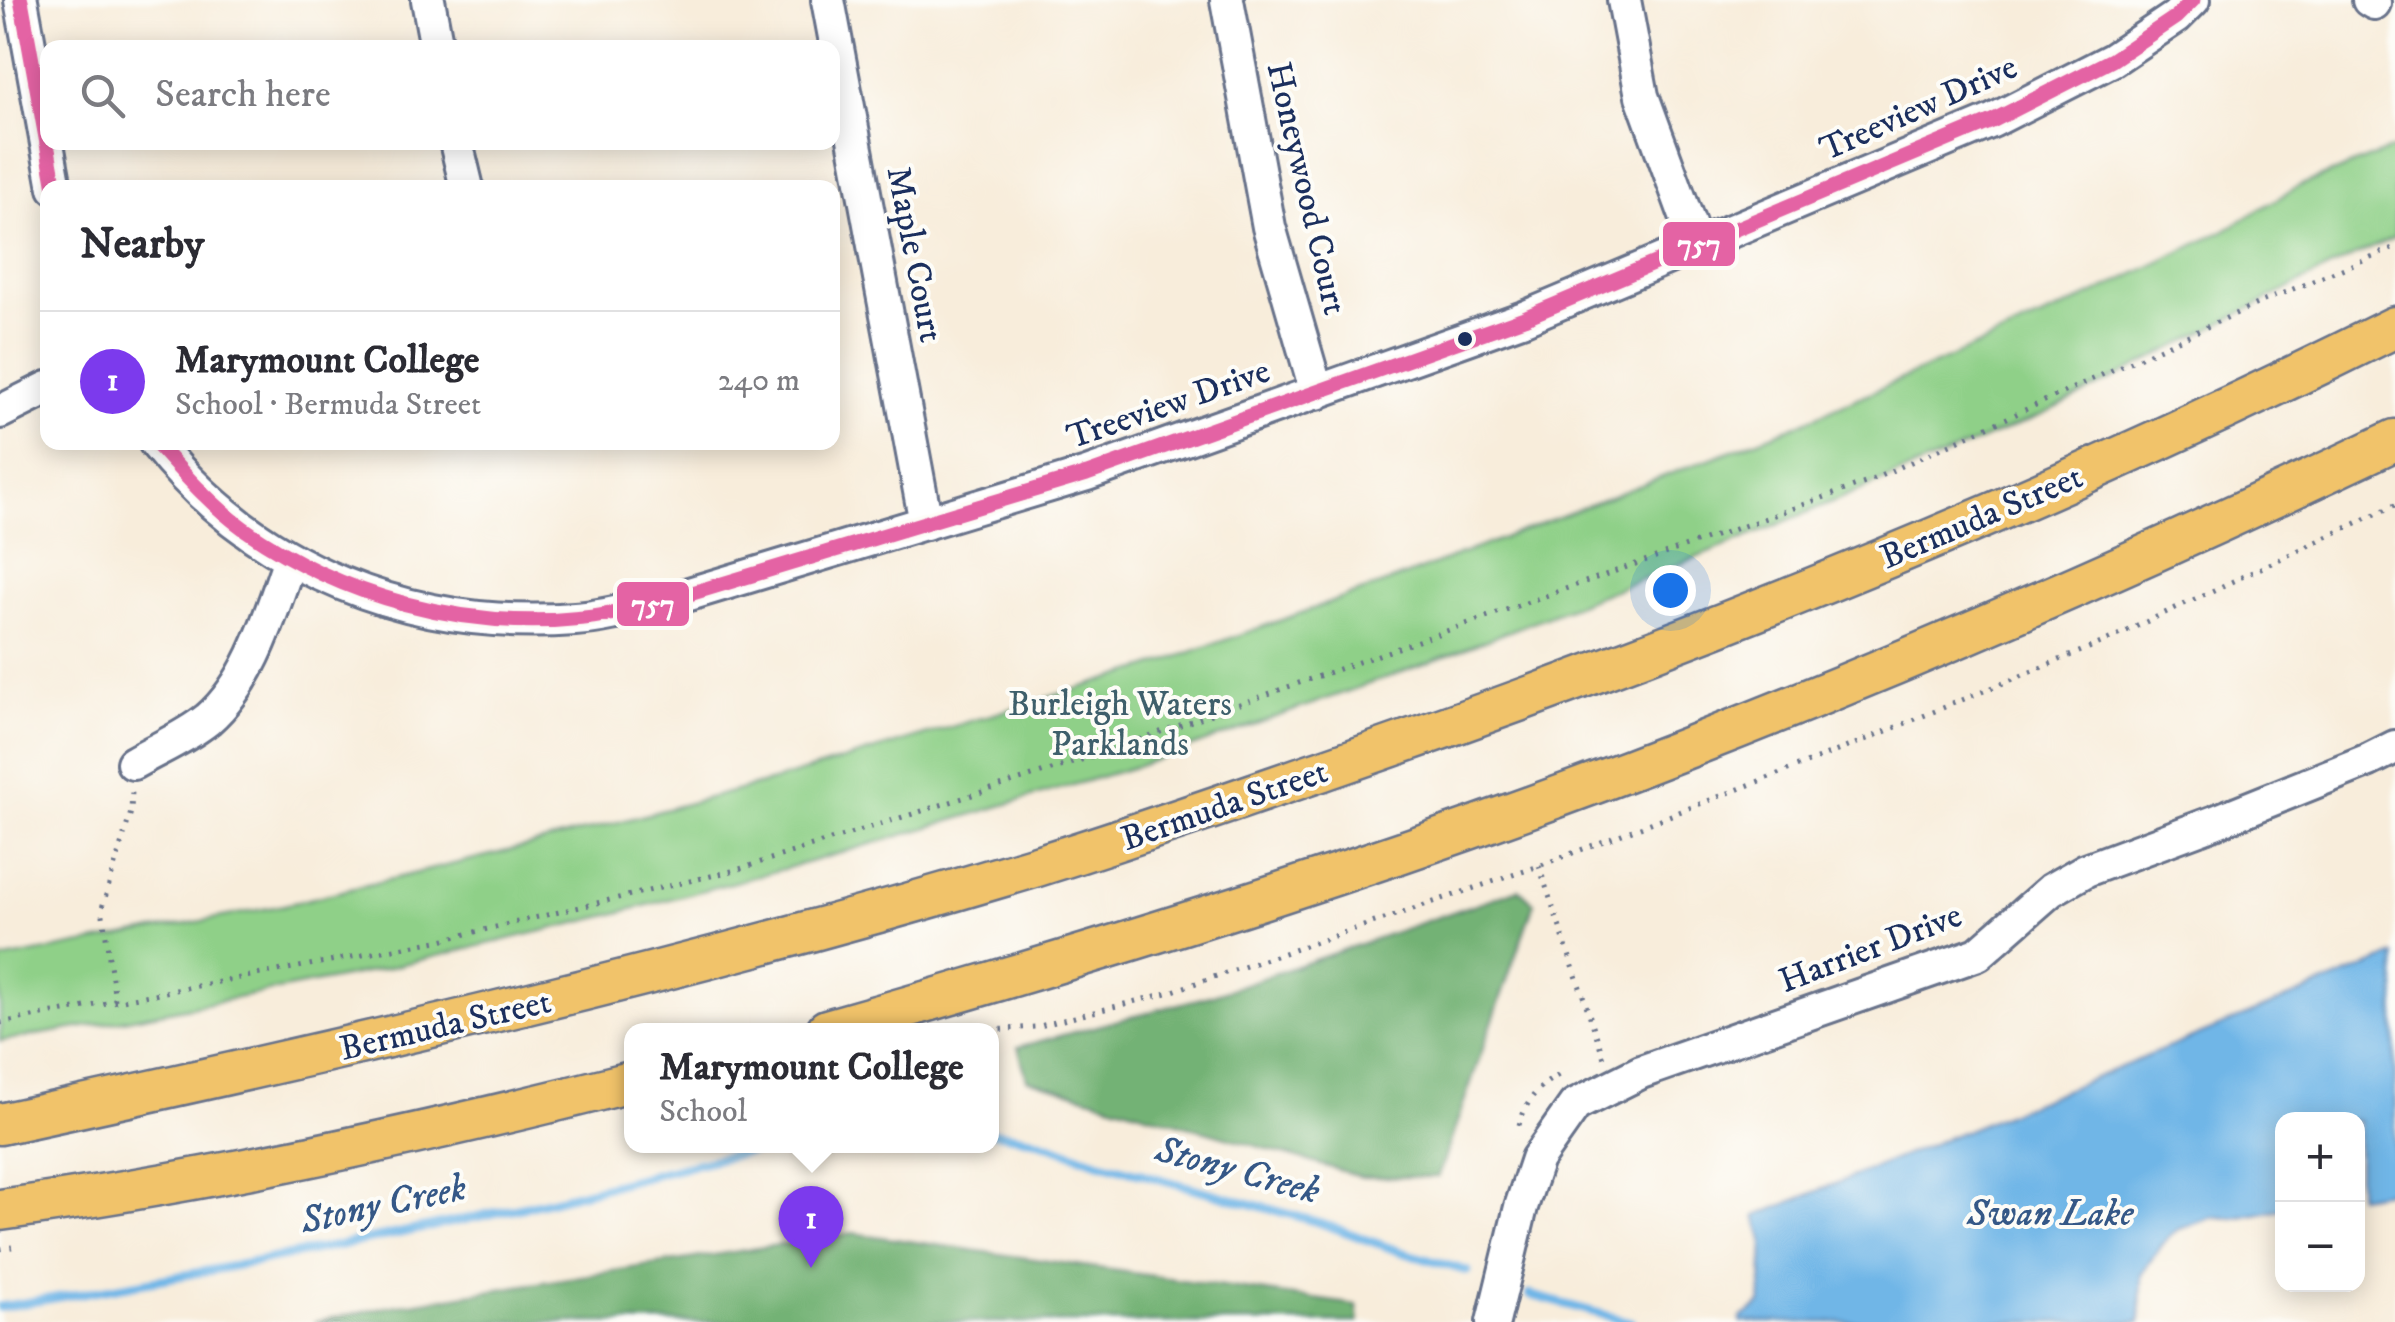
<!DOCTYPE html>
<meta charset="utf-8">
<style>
:root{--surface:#fff;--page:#f7f7f7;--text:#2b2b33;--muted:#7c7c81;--line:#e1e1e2;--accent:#7c3aed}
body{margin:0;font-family:"IM FELL DW Pica",serif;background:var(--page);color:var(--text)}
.controls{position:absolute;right:30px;bottom:30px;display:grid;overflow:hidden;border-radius:20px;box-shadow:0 5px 25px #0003}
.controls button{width:90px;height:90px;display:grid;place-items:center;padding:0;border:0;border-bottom:2px solid var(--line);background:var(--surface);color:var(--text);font:50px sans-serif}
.you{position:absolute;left:1670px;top:590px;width:35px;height:35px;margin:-25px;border:8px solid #fff;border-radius:50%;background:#1a73e8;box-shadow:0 0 0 15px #1a73e833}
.badge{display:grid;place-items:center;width:65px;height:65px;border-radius:50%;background:var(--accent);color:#fff;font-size:32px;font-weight:700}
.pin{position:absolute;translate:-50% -82px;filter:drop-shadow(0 2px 5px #0008)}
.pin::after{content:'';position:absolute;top:52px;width:35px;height:30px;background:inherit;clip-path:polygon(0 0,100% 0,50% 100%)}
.popup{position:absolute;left:624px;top:1023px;width:375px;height:130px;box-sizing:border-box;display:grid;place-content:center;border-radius:20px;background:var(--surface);filter:drop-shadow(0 2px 8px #0005);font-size:32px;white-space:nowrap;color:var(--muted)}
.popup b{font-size:38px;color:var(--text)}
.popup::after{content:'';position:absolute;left:50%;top:100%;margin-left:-20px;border:20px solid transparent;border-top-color:var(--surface)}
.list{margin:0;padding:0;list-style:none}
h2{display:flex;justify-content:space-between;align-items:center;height:130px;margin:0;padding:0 40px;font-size:42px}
h2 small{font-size:32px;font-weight:400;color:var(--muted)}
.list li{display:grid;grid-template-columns:65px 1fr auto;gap:30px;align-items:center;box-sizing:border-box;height:140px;padding:0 40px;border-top:2px solid var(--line)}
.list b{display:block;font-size:38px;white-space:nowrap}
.list p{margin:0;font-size:32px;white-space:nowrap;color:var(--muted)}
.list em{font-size:32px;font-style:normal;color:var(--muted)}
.icon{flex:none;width:55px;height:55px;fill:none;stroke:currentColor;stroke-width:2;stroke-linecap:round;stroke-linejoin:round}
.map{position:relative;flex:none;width:2395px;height:1322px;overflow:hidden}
.search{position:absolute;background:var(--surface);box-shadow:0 5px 25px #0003;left:40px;top:40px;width:800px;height:110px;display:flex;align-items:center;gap:25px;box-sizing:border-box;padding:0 35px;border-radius:20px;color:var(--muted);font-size:38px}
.panel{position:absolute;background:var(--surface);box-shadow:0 5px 25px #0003;left:40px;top:180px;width:800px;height:270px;border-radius:20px}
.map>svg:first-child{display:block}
.green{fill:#8fd088;stroke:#558073;stroke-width:2.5}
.forest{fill:#73b274;stroke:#477069;stroke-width:2.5}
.water{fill:#70b6e7;stroke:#4672a2;stroke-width:2.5}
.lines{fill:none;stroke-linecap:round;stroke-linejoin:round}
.stream{stroke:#70b6e7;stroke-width:9}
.minor-casing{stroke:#68728a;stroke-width:38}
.major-casing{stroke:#68728a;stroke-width:45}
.path{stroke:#68728a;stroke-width:5;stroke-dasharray:2.5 8;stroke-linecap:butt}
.minor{stroke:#fff;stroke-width:32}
.major{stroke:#f1c36a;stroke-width:40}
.bus-1-casing{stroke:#fdfcf7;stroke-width:22}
.bus-1{stroke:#e463a4;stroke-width:15}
.bus-dot{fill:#1b2f5e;stroke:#fdfcf7;stroke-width:4}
.labels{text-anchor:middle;stroke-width:8;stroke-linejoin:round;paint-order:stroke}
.street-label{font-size:35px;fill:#1b2f5e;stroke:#fdfcf7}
.park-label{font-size:35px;fill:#3e5f6b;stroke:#fdfcf7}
.water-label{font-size:38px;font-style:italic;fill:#355887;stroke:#fdfcf7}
.line-badge{stroke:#fdfcf7;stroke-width:4}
.badge-label{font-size:28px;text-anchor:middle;font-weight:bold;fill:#fff}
</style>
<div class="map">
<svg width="2395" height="1322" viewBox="0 0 2395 1322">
<rect width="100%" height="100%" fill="#fdfcf7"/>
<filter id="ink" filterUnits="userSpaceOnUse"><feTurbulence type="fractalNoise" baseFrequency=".01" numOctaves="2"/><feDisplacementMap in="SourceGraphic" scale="20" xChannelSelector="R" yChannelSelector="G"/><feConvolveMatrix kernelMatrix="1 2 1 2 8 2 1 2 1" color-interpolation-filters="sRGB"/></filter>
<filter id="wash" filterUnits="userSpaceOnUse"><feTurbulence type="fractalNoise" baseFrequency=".0048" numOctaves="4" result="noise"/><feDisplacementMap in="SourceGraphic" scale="40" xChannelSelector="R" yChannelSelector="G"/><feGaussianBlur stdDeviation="2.25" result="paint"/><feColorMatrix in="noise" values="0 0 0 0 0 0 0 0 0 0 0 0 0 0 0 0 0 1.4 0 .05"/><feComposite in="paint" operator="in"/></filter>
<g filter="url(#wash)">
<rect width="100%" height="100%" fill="#f8eddb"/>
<path class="green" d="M2395 148V237L2321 272 2044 414 1726 546 1433 661 1141 765 806 863 606 916 365 973 107 1023 0 1041V960L284 905 524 847 780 779 1149 667 1394 580 1792 427 2075 303 2225 230 2299 186Z"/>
<path class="forest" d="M1519 889 1534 903 1438 1177H1362L1027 1079 1018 1047 1213 995Z
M853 1233 1357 1305 1359 1322H314L380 1308Z"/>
<path class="water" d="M2395 955V1190L2358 1196V1120H2282V1209L2234 1218 2213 1217 2177 1230 2161 1245 2141 1275 2140 1322H1741V1318L1761 1304 1764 1242 1756 1216Z"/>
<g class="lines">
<path class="stream" d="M991 1132 1032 1139 1098 1162 1321 1223 1398 1251 1467 1271
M1530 1295 1631 1322
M0 1307C178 1278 355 1244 531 1205 613 1186 693 1162 775 1146"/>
</g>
</g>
<g filter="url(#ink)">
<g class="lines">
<g class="minor-casing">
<path id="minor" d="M21 0 55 188
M428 0 437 48
M828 0 926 523
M1227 0 1269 227 1317 393
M1624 0 1642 96 1697 246
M2369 0 2374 3
M456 142 467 188
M0 412 48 388
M155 442C257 572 413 631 575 619 606 617 636 608 666 601L1087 474 1524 318 1992 121 2112 60 2176 17 2193 0
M133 763C157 749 186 737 208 719 252 681 271 612 290 559
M1493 1322 1521 1207 1537 1159 1575 1105 1641 1072 1978 954 2051 890 2086 870 2215 822 2369 760 2395 747"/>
</g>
<g class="major-casing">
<path id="major" d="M827 1030C1119 947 1409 857 1692 746 1930 653 2164 550 2395 440
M0 1124C348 1049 695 969 1037 866 1134 836 1230 802 1326 769 1691 644 2050 499 2395 327
M0 1210C212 1181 423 1135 631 1082"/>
</g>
<path class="path" d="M1539 866 1604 1058
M115 1000 102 908 131 812 132 791
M0 1023 437 941 736 870 1070 764 1865 483 2259 303 2395 247
M990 1030 1036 1027 1167 993 1539 866 1845 748 2101 643 2395 505
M1519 1125C1527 1100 1537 1086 1561 1074
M0 1249 12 1247"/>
<use href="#minor" class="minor"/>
<use href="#major" class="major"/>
<g class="bus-1-casing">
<path id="bus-1" d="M21 0 55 188
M155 442C183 473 210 504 243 528 341 597 464 631 584 618 612 615 639 608 666 601L1087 474 1524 318 1992 121 2112 60 2176 17 2193 0"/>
</g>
<use href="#bus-1" class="bus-1"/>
</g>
</g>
<circle class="bus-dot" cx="1465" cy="339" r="9"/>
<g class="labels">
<g class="street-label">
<text transform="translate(1918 107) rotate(-24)" y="12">Treeview Drive</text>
<text transform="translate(1308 188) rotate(77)" y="12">Honeywood Court</text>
<text transform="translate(916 254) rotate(79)" y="12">Maple Court</text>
<text transform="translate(1168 403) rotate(-19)" y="12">Treeview Drive</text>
<text transform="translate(1981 516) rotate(-23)" y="12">Bermuda Street</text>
<text transform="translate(1224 804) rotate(-19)" y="12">Bermuda Street</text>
<text transform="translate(1870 947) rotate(-21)" y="12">Harrier Drive</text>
<text transform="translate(445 1024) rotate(-13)" y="12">Bermuda Street</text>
</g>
<g class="park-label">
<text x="1120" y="715">Burleigh Waters<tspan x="1120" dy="40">Parklands</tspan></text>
</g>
<g class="water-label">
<text transform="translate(1238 1169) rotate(15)" y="13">Stony Creek</text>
<text transform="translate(383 1203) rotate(-12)" y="13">Stony Creek</text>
<text x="2050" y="1225">Swan Lake</text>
</g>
</g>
<g class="line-badge">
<rect x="1661" y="220" width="76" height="48" rx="10" fill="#e463a4"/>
<rect x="615" y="580" width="76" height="48" rx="10" fill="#e463a4"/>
</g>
<g class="badge-label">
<text x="1699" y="254">757</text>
<text x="653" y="614">757</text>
</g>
</svg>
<div class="controls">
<button>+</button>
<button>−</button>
</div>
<div class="you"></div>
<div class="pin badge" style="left:811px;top:1268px">1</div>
<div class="popup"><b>Marymount College</b>School</div>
<div class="search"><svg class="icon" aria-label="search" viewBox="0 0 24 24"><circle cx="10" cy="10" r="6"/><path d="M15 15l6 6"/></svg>Search here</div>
<section class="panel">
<h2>Nearby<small></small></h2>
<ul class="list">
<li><span class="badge">1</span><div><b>Marymount College</b><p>School · Bermuda Street</p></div><em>240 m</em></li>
</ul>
</section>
</div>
